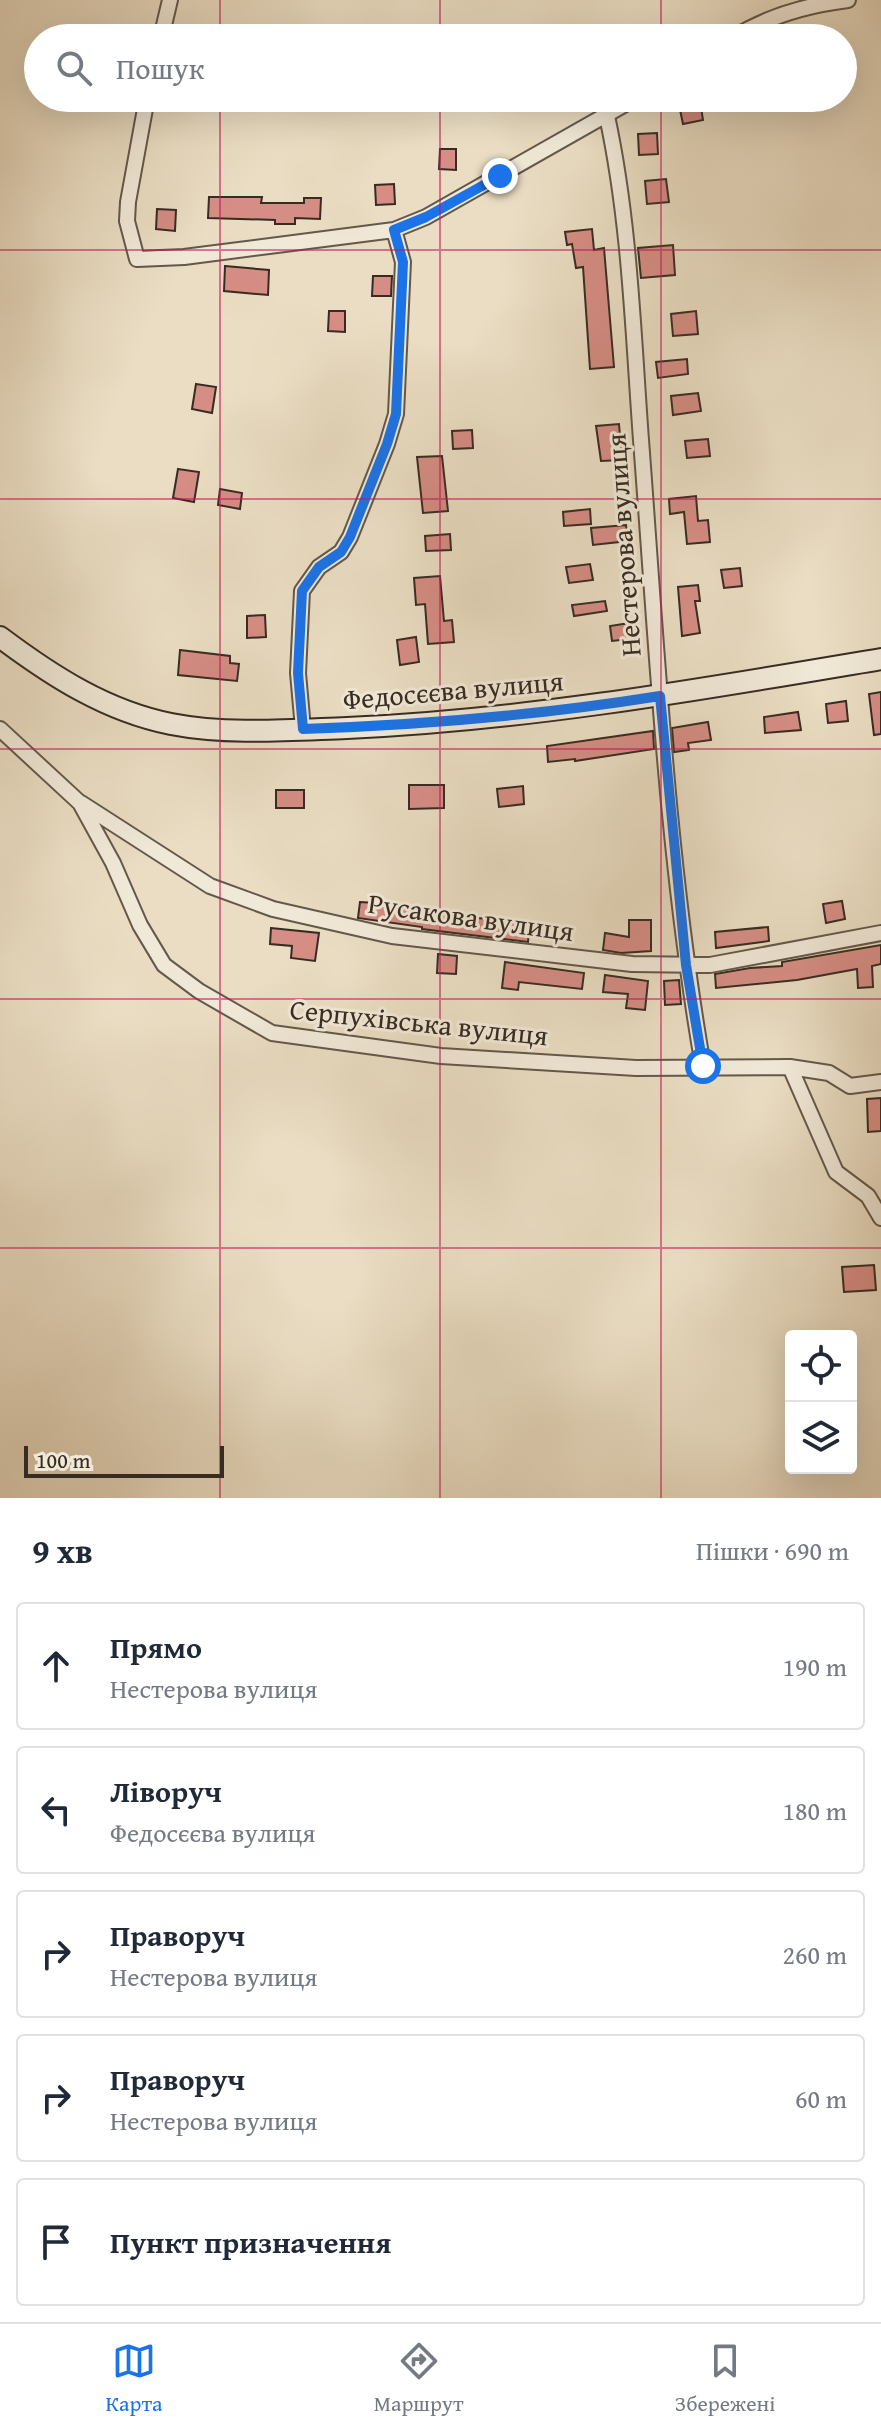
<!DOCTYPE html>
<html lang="uk">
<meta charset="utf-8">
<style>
:root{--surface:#fff;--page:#f2f2f3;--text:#1f2937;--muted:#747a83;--line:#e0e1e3;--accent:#1a73e8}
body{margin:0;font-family:"Gentium Book Plus",serif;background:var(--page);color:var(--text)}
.controls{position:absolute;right:24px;bottom:24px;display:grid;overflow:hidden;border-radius:8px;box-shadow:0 8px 32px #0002}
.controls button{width:72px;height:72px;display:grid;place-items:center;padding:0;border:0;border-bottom:2px solid var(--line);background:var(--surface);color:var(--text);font:40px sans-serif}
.scale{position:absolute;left:24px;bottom:20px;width:200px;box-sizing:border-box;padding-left:8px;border:4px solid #372c21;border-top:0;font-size:22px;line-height:28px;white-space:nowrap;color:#372c21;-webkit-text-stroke:6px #f1e9d8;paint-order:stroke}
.stop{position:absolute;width:24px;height:24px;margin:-18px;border:6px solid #1a73e8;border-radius:50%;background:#fff}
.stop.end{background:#1a73e8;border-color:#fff;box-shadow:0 2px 8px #0008}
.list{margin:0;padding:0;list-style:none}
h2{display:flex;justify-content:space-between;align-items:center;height:104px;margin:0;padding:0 32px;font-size:34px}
h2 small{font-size:26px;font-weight:400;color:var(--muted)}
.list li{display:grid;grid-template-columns:52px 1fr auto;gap:24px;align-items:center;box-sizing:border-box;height:128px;margin:0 16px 16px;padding:0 16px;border:2px solid var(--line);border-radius:8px}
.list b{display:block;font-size:30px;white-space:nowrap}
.list p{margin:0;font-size:26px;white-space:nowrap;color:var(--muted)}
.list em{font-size:26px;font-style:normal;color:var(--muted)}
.icon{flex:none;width:44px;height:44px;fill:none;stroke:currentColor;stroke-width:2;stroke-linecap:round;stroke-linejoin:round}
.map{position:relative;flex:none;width:881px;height:1498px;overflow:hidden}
.search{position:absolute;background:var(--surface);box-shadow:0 8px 32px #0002;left:24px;right:24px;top:24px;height:88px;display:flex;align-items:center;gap:20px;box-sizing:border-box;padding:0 28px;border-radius:44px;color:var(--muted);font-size:30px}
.sheet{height:824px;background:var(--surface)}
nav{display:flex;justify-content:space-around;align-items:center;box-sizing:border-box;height:112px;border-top:2px solid var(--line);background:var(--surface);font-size:22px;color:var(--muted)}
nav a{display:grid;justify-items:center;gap:4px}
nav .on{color:var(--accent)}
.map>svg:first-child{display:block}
.building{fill:#d68d85;stroke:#372c21;stroke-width:2}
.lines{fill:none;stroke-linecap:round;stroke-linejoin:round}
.street-casing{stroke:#64584a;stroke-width:18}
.secondary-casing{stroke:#372c21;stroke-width:24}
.street{stroke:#f1e9d8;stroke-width:14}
.secondary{stroke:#f1e9d8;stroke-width:20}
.route{stroke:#1a73e8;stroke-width:10}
.grid{fill:none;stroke:#c2185b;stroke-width:2;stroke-opacity:0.55}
.labels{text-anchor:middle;stroke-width:6;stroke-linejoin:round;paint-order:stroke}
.street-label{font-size:28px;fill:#372c21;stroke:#f1e9d8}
</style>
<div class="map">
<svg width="881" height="1498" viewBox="0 0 881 1498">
<rect width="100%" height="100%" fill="#eaddc3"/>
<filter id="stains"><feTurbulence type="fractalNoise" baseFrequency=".0025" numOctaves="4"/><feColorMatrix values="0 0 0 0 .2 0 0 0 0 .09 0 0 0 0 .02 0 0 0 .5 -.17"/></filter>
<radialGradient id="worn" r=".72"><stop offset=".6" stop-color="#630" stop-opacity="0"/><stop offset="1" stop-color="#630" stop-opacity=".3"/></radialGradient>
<path class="building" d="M700 101 703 120 683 124 679 105Z
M657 133 658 154 639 155 638 134Z
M440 149H456V170L439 169Z
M666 179 669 202 647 204 645 181Z
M394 184 395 204 376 205 375 185Z
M209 197H262L261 203H304V198H321L320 219 295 218V224H275V220L208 218Z
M157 209 176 210 175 231 156 229Z
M592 229 594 250 604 248 614 367 590 369 583 267 576 268 572 244 567 245 565 232Z
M673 245 675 275 641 278 638 248Z
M225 266 269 270 268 295 224 291Z
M373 276H392L391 296H372Z
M329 311H345V332L328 331Z
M696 311 698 334 673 336 671 314Z
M687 359 688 374 658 378 656 362Z
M196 384 216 387 212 413 192 409Z
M698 393 701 411 673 415 671 396Z
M619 424 622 460 601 461 596 426Z
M472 430 473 448 453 449 452 431Z
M708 439 710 456 687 458 685 441Z
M442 456 448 511 423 513 417 457Z
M178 469 199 472 194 502 173 498Z
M220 489 242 493 240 509 218 505Z
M696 496 698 521 708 520 710 542 687 544 684 512 670 514 669 499Z
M590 509 591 524 564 526 563 512Z
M626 525 628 541 593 545 591 528Z
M450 534 451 550 426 551 425 536Z
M590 564 593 580 569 583 566 567Z
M740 568 742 586 724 588 721 570Z
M440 576 444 621 452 620 454 642 428 644 425 604 416 605 414 578Z
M698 585 700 601H695L700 633 682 636 678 587Z
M605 601 607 611 574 616 572 605Z
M265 615 266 637 247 638V616Z
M636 622 638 638 612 641 610 626Z
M416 637 419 662 400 665 397 640Z
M180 650 230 656V663L239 664 237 681 178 675Z
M881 692V734L874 735 869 694Z
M846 701 848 721 828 723 826 704Z
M798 712 801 730 765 733 764 717Z
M708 722 711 740 688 743 689 750 674 752 672 728Z
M653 731 654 749 575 761V759L548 762 547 746Z
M409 785H444V808L409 809Z
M523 786 524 804 499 807 497 789Z
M276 790H304V808H276Z
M842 901 845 919 826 923 823 904Z
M360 902 376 903V906L444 910V914L475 916V918L530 921 528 942 422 929V927L358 918Z
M629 920H651V951L621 953 603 950 605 933 629 937Z
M768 927 769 941 716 948 715 932Z
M271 928 319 933 315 961 291 958 292 946 270 944Z
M881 945V964L872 966 873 987 858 988 857 969 797 980 716 988 715 974 750 968 782 966V962Z
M438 954 457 956 456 974 437 973Z
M505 962 584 973 582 989 519 982 518 990 502 988Z
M605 975 648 981 645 1010 626 1008 628 994 603 992Z
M679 980 681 1004 665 1005 664 981Z
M881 1098V1131L868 1132 867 1099Z
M874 1265 876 1290 844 1292 842 1267Z"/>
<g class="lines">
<g class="street-casing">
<path id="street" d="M161 38 170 0
M733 38C768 16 807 5 848 0
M147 98 128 202 127 221 137 259 184 257 394 230 426 217 636 98
M607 116C630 223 633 332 641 440 657 649 667 859 703 1066
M0 729 80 803 113 863 140 925 164 965 199 991 272 1033 441 1056 636 1068 790 1067 829 1073 850 1086 881 1082
M303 729 298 673 302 591 319 567 341 552 350 537 387 444 396 414 403 262 394 230
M81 803 210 886 273 909 392 936 632 964 710 965 881 933
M790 1067 836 1172 868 1196 881 1218"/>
</g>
<g class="secondary-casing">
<path id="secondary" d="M0 637C52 676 106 711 171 724 227 735 290 730 347 728 527 720 703 689 881 659"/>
</g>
<use href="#street" class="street"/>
<use href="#secondary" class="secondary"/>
</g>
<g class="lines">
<path class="route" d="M500 176 426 217 394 230 403 262 396 414 387 444 350 537 341 552 319 567 302 591 298 673 303 729C423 725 541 715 660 696L686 965 703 1066"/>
</g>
<path class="grid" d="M220 0V38M440 0V38M661 0V38M220 98V1498M440 98V1498M661 98V1498M0 250H881M0 499H881M0 749H881M0 999H881M0 1248H881"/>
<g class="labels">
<g class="street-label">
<text transform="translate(623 545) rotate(-94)" y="10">Нестерова вулиця</text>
<text transform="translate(453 690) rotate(-5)" y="10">Федосєєва вулиця</text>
<text transform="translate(471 917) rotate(8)" y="10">Русакова вулиця</text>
<text transform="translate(419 1022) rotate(6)" y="10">Серпухівська вулиця</text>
</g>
</g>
<rect width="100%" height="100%" filter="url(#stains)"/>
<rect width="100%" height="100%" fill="url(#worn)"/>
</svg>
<div class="controls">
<button><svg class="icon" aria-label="locate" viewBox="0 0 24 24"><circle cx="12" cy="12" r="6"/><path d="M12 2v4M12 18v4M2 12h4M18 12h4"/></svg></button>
<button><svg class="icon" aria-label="layers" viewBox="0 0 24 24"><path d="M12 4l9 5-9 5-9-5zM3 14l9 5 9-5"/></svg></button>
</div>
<div class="scale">100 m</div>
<div class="stop" style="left:703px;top:1066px"></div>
<div class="stop end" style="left:500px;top:176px"></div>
<div class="search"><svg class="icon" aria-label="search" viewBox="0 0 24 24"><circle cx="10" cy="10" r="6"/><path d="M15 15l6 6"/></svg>Пошук</div>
</div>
<section class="sheet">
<h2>9 хв<small>Пішки · 690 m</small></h2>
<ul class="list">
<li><svg class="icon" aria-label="ahead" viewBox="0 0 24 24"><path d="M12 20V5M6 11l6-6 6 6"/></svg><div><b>Прямо</b><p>Нестерова вулиця</p></div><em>190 m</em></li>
<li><svg class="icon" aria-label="left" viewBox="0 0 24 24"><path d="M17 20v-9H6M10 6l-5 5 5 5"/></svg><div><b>Ліворуч</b><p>Федосєєва вулиця</p></div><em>180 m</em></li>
<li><svg class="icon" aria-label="right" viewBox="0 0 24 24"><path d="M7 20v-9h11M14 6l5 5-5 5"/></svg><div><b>Праворуч</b><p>Нестерова вулиця</p></div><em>260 m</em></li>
<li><svg class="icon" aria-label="right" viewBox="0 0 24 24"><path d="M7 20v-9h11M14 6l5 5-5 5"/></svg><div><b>Праворуч</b><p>Нестерова вулиця</p></div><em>60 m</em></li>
<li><svg class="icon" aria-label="arrive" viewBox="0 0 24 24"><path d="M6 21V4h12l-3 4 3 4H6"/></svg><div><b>Пункт призначення</b></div></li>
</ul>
</section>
<nav>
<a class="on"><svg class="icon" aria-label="map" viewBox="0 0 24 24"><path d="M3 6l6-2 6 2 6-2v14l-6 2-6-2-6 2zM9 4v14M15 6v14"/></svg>Карта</a>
<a><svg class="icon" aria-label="directions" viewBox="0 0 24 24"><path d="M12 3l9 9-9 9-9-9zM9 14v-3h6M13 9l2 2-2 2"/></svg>Маршрут</a>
<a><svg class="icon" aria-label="saved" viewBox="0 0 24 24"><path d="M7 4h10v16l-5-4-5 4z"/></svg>Збережені</a>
</nav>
